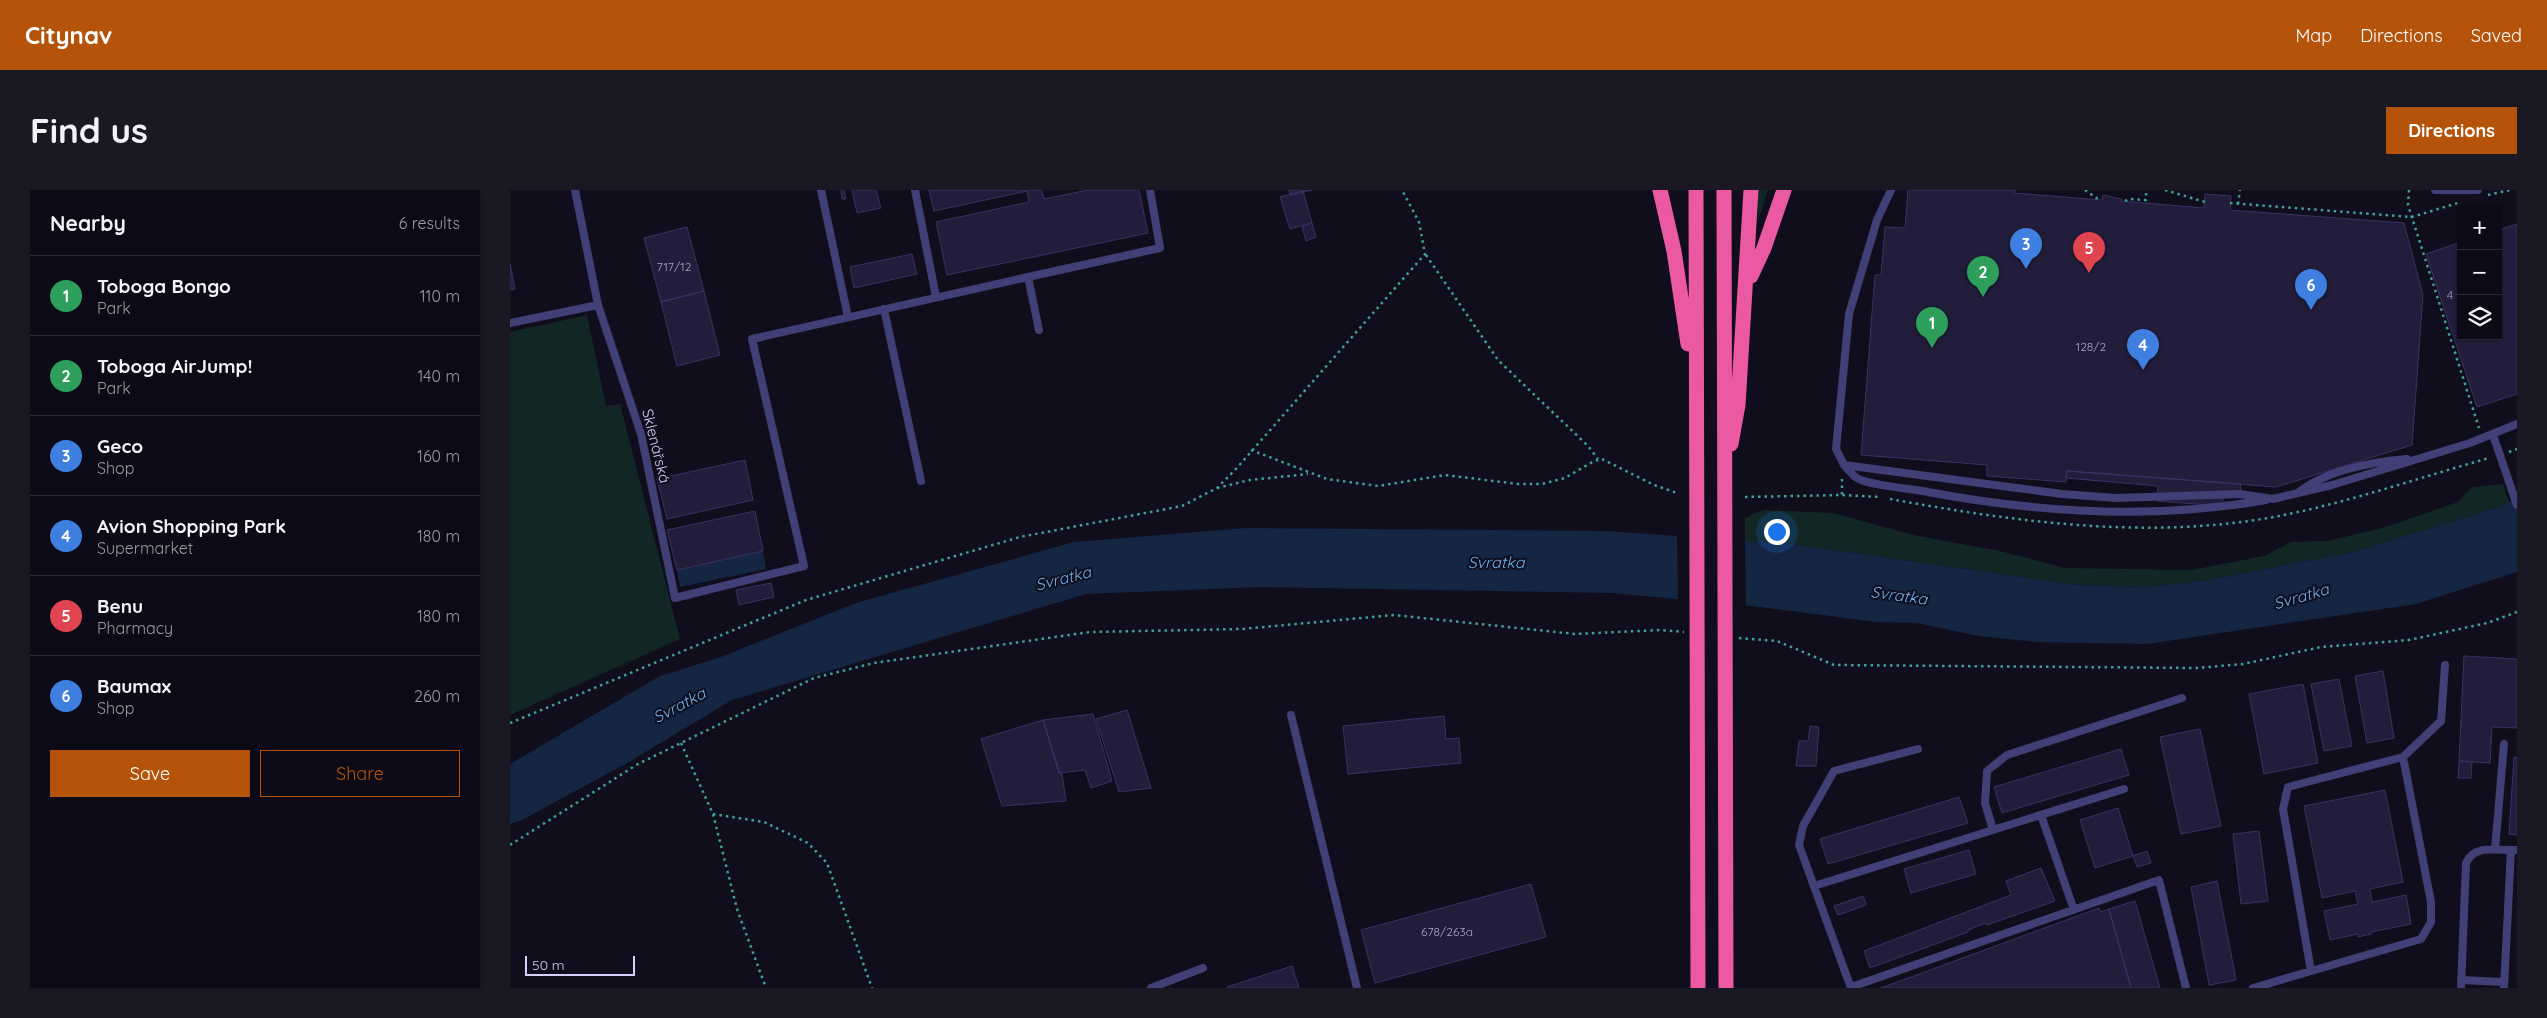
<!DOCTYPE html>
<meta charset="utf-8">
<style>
:root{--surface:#0c0a16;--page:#1a1823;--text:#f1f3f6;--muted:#9a9aa1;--line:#2c2b35;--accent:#b45309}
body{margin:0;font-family:Quicksand,sans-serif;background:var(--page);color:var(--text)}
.controls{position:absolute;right:15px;top:15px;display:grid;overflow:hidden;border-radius:0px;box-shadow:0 1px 4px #0004}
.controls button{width:45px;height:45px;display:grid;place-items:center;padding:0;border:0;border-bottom:1px solid var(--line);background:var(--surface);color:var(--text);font:25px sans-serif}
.scale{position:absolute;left:15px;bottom:12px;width:110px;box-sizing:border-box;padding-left:5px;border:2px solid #d4d0f9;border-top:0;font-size:14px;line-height:18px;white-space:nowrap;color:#d4d0f9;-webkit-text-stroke:4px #100e1d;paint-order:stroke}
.you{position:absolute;left:1266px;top:341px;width:18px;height:18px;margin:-12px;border:4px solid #fff;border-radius:50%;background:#1a73e8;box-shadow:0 0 0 8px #1a73e833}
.badge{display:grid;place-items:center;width:32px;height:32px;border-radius:50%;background:var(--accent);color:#fff;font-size:16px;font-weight:700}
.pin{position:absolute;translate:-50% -41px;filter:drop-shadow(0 1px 2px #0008)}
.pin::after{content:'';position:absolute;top:26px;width:18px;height:15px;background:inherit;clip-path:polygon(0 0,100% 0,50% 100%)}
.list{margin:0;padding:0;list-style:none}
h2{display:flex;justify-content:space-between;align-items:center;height:65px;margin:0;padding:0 20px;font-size:21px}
h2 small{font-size:16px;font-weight:400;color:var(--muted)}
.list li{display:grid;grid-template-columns:32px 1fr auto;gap:15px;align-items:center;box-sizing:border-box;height:80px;padding:0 20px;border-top:1px solid var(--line)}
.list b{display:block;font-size:19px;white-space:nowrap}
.list p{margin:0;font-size:16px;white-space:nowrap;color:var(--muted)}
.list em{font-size:16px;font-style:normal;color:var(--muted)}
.actions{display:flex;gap:10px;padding:15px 20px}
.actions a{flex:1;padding:11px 0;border:1px solid var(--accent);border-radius:0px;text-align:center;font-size:18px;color:var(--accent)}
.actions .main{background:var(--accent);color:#fff}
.icon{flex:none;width:28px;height:28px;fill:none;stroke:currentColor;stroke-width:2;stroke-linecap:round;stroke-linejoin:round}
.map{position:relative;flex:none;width:2007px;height:798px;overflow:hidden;border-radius:0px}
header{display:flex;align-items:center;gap:30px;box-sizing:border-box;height:70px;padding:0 25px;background:var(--accent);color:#fff}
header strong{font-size:24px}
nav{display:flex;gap:28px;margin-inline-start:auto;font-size:18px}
.intro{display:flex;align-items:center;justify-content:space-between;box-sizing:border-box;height:120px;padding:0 30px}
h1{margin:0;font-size:35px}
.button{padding:12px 22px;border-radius:0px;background:var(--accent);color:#fff;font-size:18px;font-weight:700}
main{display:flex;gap:30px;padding:0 30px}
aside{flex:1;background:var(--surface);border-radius:0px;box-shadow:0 1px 4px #0004}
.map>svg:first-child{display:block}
.green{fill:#122625}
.water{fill:#142641}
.pier{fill:#100e1d}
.building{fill:#221d3b;stroke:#3b3165}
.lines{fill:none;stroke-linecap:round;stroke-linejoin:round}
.path{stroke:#3ba29a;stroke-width:2.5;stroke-dasharray:2.5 4;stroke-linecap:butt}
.service{stroke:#403f76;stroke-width:8}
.motorway{stroke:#ea59a1;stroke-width:15}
.labels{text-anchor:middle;stroke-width:4;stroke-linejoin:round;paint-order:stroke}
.number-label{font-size:12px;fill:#a8a3ca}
.street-label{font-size:15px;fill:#d4d0f9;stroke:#100e1d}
.water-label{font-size:16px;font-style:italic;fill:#6ab2ed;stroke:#100e1d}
</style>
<header>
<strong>Citynav</strong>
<nav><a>Map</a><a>Directions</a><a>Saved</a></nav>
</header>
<div class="intro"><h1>Find us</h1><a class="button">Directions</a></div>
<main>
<aside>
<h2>Nearby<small>6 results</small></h2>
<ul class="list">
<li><span class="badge" style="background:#2e9e5b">1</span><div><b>Toboga Bongo</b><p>Park</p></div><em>110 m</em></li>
<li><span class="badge" style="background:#2e9e5b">2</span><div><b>Toboga AirJump!</b><p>Park</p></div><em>140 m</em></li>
<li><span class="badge" style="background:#3f7fe0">3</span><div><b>Geco</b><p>Shop</p></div><em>160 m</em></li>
<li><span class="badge" style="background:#3f7fe0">4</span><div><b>Avion Shopping Park</b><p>Supermarket</p></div><em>180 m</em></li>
<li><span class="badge" style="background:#e0444e">5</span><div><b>Benu</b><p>Pharmacy</p></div><em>180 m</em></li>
<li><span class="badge" style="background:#3f7fe0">6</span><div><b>Baumax</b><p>Shop</p></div><em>260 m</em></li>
</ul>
<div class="actions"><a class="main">Save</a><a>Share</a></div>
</aside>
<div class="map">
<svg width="2007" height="798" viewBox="0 0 2007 798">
<rect width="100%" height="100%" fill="#100e1d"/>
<path class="green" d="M1248 0H1258L1248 30Z
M77 125 96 216 110 214 170 449 0 525V142Z
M1993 294 1999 312 1995 315 1843 362 1699 390 1635 397 1568 395 1282 354 1235 351V328L1254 320 1323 323 1403 345 1490 361 1555 378 1682 380 1754 366 1781 352 1818 351 1876 337 1948 312 1962 297Z"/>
<path class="water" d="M2007 306V382L1906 414 1637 454 1526 452 1468 446 1407 433 1366 432 1242 416 1102 403 751 397 576 404 222 510 119 572 12 630 0 634V574L150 486 211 467 346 413 564 352 737 338 1096 341 1282 354 1568 395 1635 397 1699 390 1843 362 1995 315Z
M253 361 256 379 170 397 167 380Z"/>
<path class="pier" d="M1167 344 1235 348 1236 418 1168 411Z"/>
<path class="building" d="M331 0H334L336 9H332Z
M342 0H366L371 18 347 23Z
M419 0H532L534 9 578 0H629L638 43 437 85 426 32 519 12 517 1 424 21Z
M779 0H802L780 5Z
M1398 0H1505L1504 3 1592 10 1593 5 1611 9V11L1694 18 1695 4 1721 6 1720 20 1894 33 1913 105 1902 255 1766 297 1557 281 1556 292 1477 286V275L1351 265 1365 85H1371L1375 37 1395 38Z
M793 1 802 33 780 39 770 7Z
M802 33 806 47 796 51 792 37Z
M2007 34V204L1967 217 1916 64 1951 52V146H1988V40Z
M177 37 194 101 151 112 134 48Z
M402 64 407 84 344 98 340 77Z
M0 74 5 99 0 100Z
M194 101 210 165 167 176 151 112Z
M235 270 243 310 157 329 147 289Z
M1557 281 1731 294 1730 302 1714 301 1712 316 1647 311 1648 296 1556 288Z
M245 321 253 361 167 380 157 340Z
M261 393 264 407 229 415 226 400Z
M1954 466 2007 469V538L1982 537 1980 573 1949 571Z
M1873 481 1884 548 1857 553 1845 486Z
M1829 489 1842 556 1814 561 1801 494Z
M1793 494 1808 573 1754 584 1739 504Z
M617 520 641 598 609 602 586 529Z
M583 524 602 591 581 598 575 580 549 583 533 530Z
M934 526 936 549 949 548 951 573 838 584 833 536Z
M533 530 550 584H552L556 611 492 616 471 549Z
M1300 536 1309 537 1306 576H1286L1289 551H1298Z
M1690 539 1711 636 1671 644 1650 547Z
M1611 559 1619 585 1492 623 1484 597Z
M2004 567 2007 568V645L1999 644Z
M1949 571 1962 572 1961 588H1948Z
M1875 600 1893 692 1860 699 1862 712 1896 705 1901 734 1861 742V744L1848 747V744L1820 750 1814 721 1848 714 1845 701 1812 708 1794 616Z
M1449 607 1458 633 1318 674 1310 649Z
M1608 618 1623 666 1585 678 1570 630Z
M1749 641 1758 711 1731 714 1723 644Z
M1459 660 1466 684 1401 703 1394 679Z
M1637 661 1641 673 1627 677 1623 666Z
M1531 678 1545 711 1477 735 1476 733 1458 740V742L1360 778 1354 761 1501 705 1496 691Z
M1707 691 1726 790 1699 795 1681 697Z
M1021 694 1036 747 865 793 851 740Z
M1353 706 1356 715 1328 725 1324 716Z
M1625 711 1650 798H1621L1599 719Z
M1589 718 1591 722 1599 719 1621 798H1371Z
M782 776 789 798H717V797Z"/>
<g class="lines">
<path class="path" d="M1575 0 1588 9
M1655 0 1695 12
M1899 0 1898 15 1969 238
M1978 5 2000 0
M1615 11 1619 9 1636 10V0
M1720 13 1902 27 1951 12
M1728 14 1730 0
M916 65 988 170 1078 256 1088 269
M741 260 817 289 868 296 935 285 1008 294H1032L1055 288 1084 271 1092 269 1144 295 1167 303
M1999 262 2007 259
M1332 289V305
M707 298 740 290 798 284
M1235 307 1332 305 1370 307
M1380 309C1507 332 1636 350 1764 327 1837 313 1908 288 1979 268
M1229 448 1267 451 1324 475 1686 478 1733 474 1811 457 1899 450 1977 433 2007 422
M0 533 296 410 510 347 672 316 707 298 725 280 915 64 909 32 892 0
M171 553 203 624 227 719 256 798
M203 624 254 632 298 653 317 673 362 798
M0 655 128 574 304 488 364 473 580 442 732 439 884 425 1065 444 1150 440 1174 442"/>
<path class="service" d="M65 0 88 115 131 244 165 408 294 376 242 149 518 87 529 140
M311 0 338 127
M405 0 426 107
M1381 0 1367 30 1339 124 1326 259 1334 275 1552 304 1606 308 1730 304 1763 309 1822 295 1960 253 2007 234
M1925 0H1968
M518 87 650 58 640 0
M374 119 411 291
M0 133 88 115
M1983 245 2007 315
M1334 275C1338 279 1342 285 1347 288 1357 295 1403 299 1418 302 1530 323 1643 330 1756 310
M1790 301C1820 279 1861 272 1897 269
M781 525 847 798
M1893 567 1931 531 1935 475
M1531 625 1564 720
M1483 640 1475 613 1477 581 1497 565 1672 508
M1985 660 1994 554
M1304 696 1614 599
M1951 790 1994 792
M1341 797 1649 690 1676 798
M641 798 693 778
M1341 798 1289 655 1293 636 1324 581 1408 559
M1743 798 1911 749 1921 732V712L1893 567 1778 597 1773 619 1801 781
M1951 798 1956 673C1964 655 1983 660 2001 660
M1994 798 2001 660H2007"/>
<path class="motorway" d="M1150 0 1164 61 1178 154
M1186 0 1188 798
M1214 0 1216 798
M1241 86 1254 58 1274 0
M1221 254 1228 215 1241 0"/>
</g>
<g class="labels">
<g class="number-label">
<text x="164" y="81">717/12</text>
<text x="1940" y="109">4</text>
<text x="1581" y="161">128/2</text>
<text x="937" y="746">678/263a</text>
</g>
<g class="street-label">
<text transform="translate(146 256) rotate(76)" y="5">Sklenářská</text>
</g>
<g class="water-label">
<text x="986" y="378">Svratka</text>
<text transform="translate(553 388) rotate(-14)" y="6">Svratka</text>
<text transform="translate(1389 405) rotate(8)" y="6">Svratka</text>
<text transform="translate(1791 406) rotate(-16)" y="6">Svratka</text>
<text transform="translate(169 515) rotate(-28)" y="6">Svratka</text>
</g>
</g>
</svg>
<div class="controls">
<button>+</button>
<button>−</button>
<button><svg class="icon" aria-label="layers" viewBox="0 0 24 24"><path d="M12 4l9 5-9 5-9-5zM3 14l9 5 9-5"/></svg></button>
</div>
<div class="scale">50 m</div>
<div class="you"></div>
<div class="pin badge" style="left:1422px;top:158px;background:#2e9e5b">1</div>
<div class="pin badge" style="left:1473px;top:107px;background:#2e9e5b">2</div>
<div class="pin badge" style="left:1516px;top:79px;background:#3f7fe0">3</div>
<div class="pin badge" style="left:1633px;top:180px;background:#3f7fe0">4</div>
<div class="pin badge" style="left:1579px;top:83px;background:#e0444e">5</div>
<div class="pin badge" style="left:1801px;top:120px;background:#3f7fe0">6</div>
</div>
</main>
